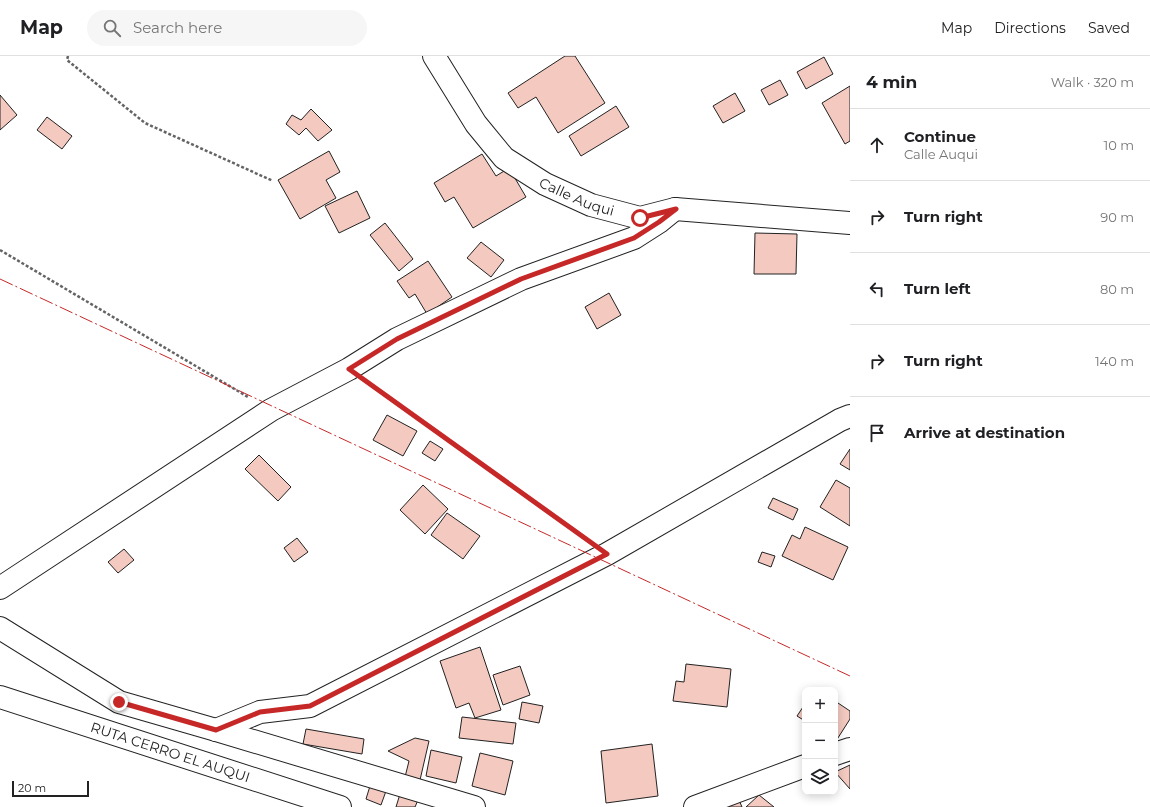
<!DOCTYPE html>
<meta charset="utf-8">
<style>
:root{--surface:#fff;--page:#f6f6f6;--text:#202124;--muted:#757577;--line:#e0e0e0}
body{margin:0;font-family:Montserrat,sans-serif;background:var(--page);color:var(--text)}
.controls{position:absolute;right:12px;bottom:12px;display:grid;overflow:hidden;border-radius:8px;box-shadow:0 2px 10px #0003}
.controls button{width:36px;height:36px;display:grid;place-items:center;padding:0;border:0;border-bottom:1px solid var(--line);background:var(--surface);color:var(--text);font:20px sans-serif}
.scale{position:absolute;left:12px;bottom:10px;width:77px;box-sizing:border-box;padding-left:4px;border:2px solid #222;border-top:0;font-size:11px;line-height:14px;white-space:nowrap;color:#222;-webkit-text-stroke:3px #fff;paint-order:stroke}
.stop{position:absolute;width:12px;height:12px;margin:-9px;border:3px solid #c62828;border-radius:50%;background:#fff}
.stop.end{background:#c62828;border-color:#fff;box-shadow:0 1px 4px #0008}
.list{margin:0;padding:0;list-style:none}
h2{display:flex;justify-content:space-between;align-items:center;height:52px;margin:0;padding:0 16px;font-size:17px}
h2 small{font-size:13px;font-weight:400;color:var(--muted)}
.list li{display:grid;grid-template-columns:26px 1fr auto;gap:12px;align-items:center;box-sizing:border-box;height:72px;padding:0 16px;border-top:1px solid var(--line)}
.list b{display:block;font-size:15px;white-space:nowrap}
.list p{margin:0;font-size:13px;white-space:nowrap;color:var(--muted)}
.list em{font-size:13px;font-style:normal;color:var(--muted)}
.icon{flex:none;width:22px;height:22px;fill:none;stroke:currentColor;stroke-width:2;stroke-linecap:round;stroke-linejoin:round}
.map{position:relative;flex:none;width:850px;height:751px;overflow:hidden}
header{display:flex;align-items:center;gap:24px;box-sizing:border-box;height:56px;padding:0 20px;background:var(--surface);border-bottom:1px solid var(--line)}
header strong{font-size:19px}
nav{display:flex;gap:22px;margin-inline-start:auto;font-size:14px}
.search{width:280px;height:36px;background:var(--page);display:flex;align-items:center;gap:10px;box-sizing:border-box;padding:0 14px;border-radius:22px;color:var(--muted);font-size:15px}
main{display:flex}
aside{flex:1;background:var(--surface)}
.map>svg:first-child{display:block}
.building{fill:#f3c9c0;stroke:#222}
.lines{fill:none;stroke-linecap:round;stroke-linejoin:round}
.minor-casing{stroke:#222;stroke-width:24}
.path{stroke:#646464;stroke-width:2.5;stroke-dasharray:3 2;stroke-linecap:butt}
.minor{stroke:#fff;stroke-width:22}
.power{stroke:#c62828;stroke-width:1;stroke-dasharray:14 3 2 3;stroke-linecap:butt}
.route{stroke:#c62828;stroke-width:5}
.labels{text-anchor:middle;stroke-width:3;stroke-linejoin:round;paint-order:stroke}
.street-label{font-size:14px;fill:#222;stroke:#fff}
</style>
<header>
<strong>Map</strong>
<div class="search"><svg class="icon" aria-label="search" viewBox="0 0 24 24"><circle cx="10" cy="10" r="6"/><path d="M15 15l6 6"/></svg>Search here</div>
<nav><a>Map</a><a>Directions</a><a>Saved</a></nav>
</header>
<main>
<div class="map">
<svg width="850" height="751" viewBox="0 0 850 751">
<rect width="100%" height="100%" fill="#fff"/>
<path class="building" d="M565 0H575L605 47 558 77 536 41 518 52 508 37Z
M824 1 833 18 806 33 797 16Z
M780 24 788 39 769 49 761 34Z
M850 30V85L845 88 822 47Z
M735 37 745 55 723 67 713 50Z
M0 39 17 59 0 74Z
M616 50 629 71 581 100 569 80Z
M311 53 332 74 318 85 306 72 299 79 286 68 292 59 301 64Z
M47 61 72 80 62 93 37 74Z
M329 95 340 116 326 124 336 142 300 163 278 124Z
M482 98 496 120 509 112 526 141 473 172 454 141 445 146 434 127Z
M357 135 370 162 339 177 325 150Z
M385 167 413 203 399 215 370 179Z
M755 177 797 178 796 218H754Z
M481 186 504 204 491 221 467 202Z
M428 205 452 241 427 258 415 238 409 242 397 225Z
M609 237 621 259 597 273 585 251Z
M387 359 417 375 403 400 373 384Z
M430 385 443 393 435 405 422 397Z
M850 393V414L840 408Z
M259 399 291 431 278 445 245 413Z
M836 424 850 432V470L820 451Z
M423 429 448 453 425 478 400 454Z
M773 442 798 453 793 464 768 452Z
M447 457 480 480 463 503 431 479Z
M805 471 848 491 833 524 782 500 792 479 800 483Z
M297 482 308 496 294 506 284 492Z
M124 493 134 504 118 517 108 506Z
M762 496 775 500 771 511 758 506Z
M480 591 501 654 475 662 469 647 456 652 440 605Z
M686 608 731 613 727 651 673 645 676 625 684 626Z
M520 610 530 639 503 649 493 619Z
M835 645 850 655V663L836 685Z
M522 646 543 650 539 667 519 663Z
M805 648V665L797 660Z
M462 661 516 667 513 688 459 682Z
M306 673 364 683 362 698 303 688Z
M415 682 429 685 420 724 405 721 409 705 388 695Z
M652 688 658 740 606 747 601 695Z
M431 694 462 701 456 727 426 720Z
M480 697 513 705 505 739 472 730Z
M850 709V733L835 716Z
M370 730 386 735 381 749 366 743Z
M400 738 418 744 415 751H396Z
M759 739 774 751H746Z
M739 744 742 751H722Z"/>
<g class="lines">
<g class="minor-casing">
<g id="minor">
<path id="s1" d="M434 0 476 68 504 102 545 128 591 149 640 162 675 153 850 167"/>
<path d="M0 532 271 354 349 313 397 283 521 223 634 182 659 166 675 153"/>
<path d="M0 572 119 646 216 674 474 751"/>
<path id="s2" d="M0 641 340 751"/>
<path d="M216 674 260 656 310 650 607 498 840 364 850 360"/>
<path d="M835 698 850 693"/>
<path d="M695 751 805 710"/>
</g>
</g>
<path class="path" d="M68 0 67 4 145 67 273 125
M0 194 248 341
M371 329 585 482"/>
<use href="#minor" class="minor"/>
<path class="power" d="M0 223 850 620"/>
</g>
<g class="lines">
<path class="route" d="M119 646 216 674 260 656 310 650 607 498 349 313 397 283 521 223 634 182 659 166 676 153 640 162"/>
</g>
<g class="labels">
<g class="street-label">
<text dy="5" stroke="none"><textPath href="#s1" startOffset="207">Calle Auqui</textPath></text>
<text dy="5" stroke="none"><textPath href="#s2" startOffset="179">RUTA CERRO EL AUQUI</textPath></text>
</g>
</g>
</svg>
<div class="controls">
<button>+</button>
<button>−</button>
<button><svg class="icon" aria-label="layers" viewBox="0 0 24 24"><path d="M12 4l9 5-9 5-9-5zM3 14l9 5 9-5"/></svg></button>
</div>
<div class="scale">20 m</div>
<div class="stop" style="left:640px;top:162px"></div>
<div class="stop end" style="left:119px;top:646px"></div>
</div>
<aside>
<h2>4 min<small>Walk · 320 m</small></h2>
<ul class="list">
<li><svg class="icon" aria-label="ahead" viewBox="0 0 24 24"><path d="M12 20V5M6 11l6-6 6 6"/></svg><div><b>Continue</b><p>Calle Auqui</p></div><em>10 m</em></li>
<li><svg class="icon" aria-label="right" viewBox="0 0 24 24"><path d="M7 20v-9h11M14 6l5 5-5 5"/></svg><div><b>Turn right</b></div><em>90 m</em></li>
<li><svg class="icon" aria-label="left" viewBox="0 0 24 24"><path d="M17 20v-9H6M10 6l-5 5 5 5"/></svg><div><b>Turn left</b></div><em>80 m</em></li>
<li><svg class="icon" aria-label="right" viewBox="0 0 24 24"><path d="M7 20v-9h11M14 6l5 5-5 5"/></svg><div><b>Turn right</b></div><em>140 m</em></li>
<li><svg class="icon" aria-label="arrive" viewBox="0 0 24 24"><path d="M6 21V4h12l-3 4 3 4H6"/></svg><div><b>Arrive at destination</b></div></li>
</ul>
</aside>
</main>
